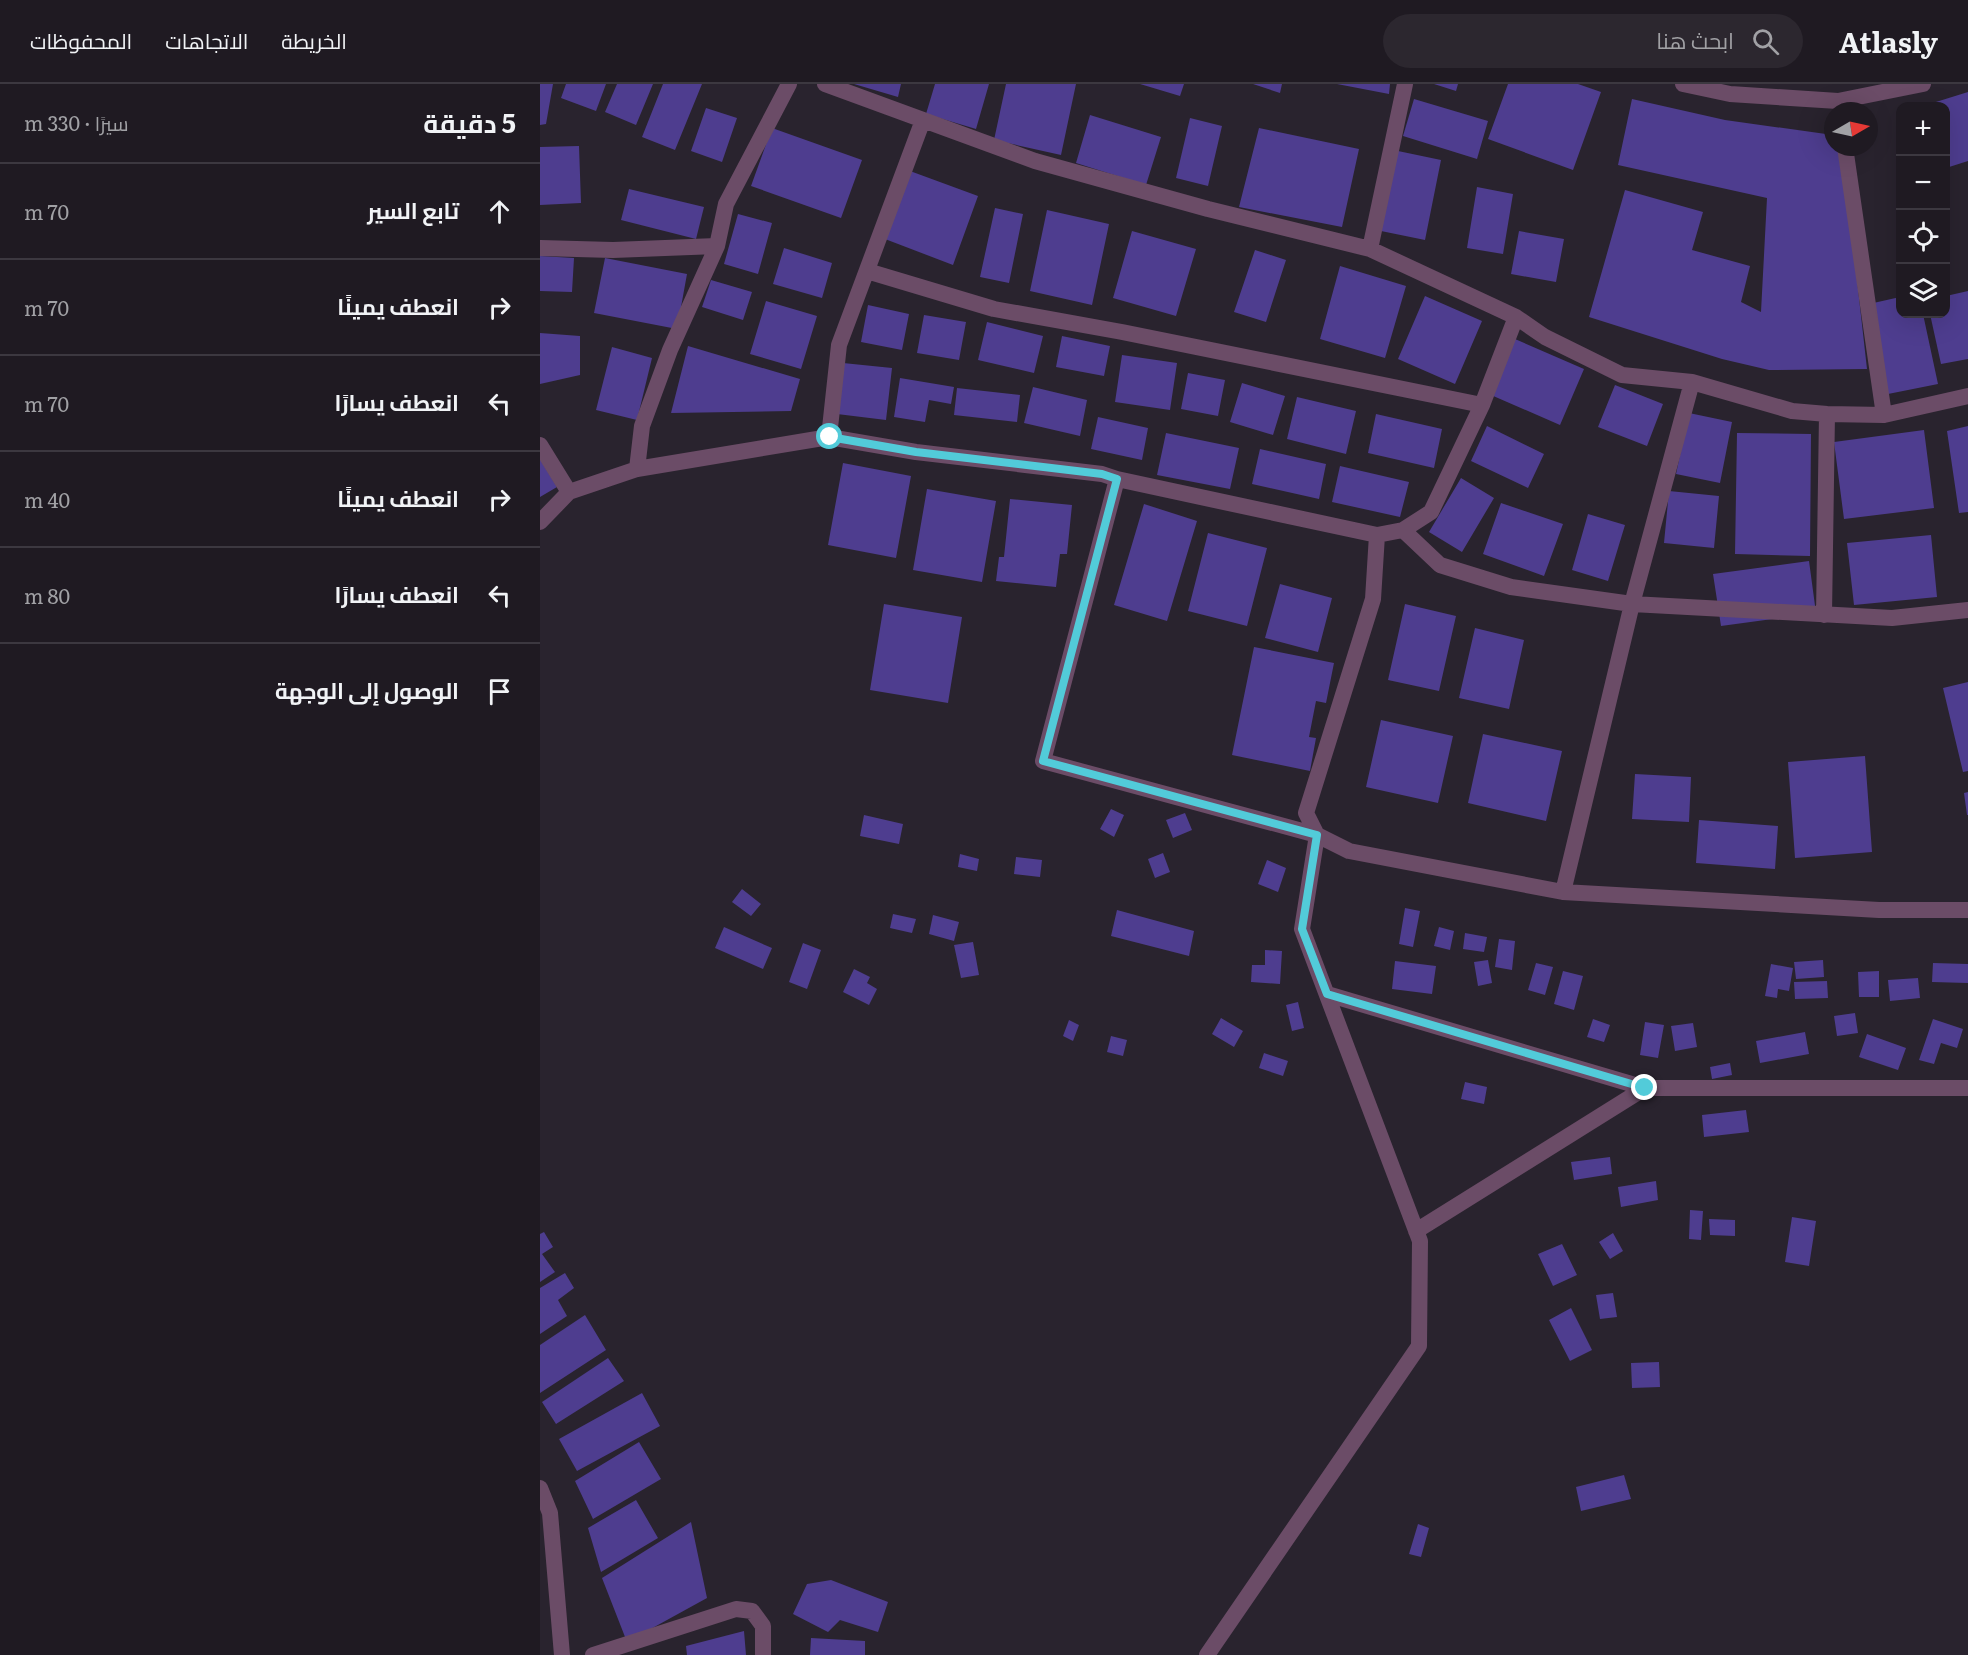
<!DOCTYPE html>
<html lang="ar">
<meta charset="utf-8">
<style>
:root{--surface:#1f1a22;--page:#2c272f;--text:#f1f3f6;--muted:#a1a1a5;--line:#3c3840}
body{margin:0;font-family:Literata,Cairo,serif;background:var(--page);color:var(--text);direction:rtl}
.controls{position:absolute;right:18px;top:18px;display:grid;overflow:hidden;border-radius:12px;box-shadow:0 6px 24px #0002}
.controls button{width:54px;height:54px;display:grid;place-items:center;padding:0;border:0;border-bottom:2px solid var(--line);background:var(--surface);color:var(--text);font:30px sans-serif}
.compass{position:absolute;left:1284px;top:18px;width:54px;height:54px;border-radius:50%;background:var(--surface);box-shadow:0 6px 24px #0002;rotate:81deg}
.stop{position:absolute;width:18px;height:18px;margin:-14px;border:4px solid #52cbd9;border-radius:50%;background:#fff}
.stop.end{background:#52cbd9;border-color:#fff;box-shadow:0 2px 6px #0008}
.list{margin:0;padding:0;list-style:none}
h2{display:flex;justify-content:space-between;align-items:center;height:78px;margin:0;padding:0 24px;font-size:26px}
h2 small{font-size:20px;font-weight:400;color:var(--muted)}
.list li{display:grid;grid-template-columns:39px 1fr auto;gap:18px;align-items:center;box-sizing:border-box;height:96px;padding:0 24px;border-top:2px solid var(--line)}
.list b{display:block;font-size:22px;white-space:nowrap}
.list em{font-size:20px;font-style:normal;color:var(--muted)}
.icon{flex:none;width:33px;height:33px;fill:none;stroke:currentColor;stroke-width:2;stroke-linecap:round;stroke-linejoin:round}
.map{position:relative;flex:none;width:1428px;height:1571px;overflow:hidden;direction:ltr}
header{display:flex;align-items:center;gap:36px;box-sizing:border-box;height:84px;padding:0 30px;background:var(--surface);border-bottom:2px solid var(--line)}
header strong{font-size:28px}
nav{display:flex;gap:33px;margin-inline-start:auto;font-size:21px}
.search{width:420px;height:54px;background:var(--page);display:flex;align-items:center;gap:15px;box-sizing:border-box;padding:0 21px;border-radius:33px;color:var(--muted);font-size:22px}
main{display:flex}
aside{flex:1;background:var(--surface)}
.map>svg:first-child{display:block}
.building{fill:#4e3d8f}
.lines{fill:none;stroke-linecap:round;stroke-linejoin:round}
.minor{stroke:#6b4c67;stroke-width:16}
.tertiary{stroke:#6b4c67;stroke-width:16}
.route{stroke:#52cbd9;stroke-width:8}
</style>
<header>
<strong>Atlasly</strong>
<div class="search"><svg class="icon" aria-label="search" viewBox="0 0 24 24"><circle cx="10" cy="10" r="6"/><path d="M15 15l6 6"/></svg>ابحث هنا</div>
<nav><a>الخريطة</a><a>الاتجاهات</a><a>المحفوظات</a></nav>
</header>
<main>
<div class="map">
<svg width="1428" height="1571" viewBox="0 0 1428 1571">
<rect width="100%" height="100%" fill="#29232e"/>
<path class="building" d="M0 0H13L6 40 0 41Z
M26 0H66L56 27 21 14Z
M77 0H113L96 41 65 28Z
M123 0H162L135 66 102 53Z
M314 0H361L358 13Z
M395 0H449L436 45 386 30Z
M466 0H536L521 71 454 56Z
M600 0H644L640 12Z
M713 0H742L740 9Z
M797 0H850L849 10Z
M894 0H918L916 7Z
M968 0H1038L1061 8 1033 86 948 55Z
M1428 8V77L1406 84V22H1383Z
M874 15 948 37 937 75 863 52Z
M1092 15 1185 36 1293 51V63H1302L1327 285 1229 286 1182 275 1049 233 1085 106 1163 128 1152 166 1210 182 1201 218 1221 228 1227 114 1078 81Z
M166 24 197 34 182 78 151 67Z
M550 31 621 53 606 101 536 79Z
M650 34 682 42 668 102 636 94Z
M232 44 322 76 301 134 211 102Z
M719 44 819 65 802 143 699 123Z
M39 62 41 119 0 121V63Z
M858 67 901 76 885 156 841 147Z
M370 87 438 112 413 181 345 155Z
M937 103 973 110 963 170 927 164Z
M89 105 164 123 156 155 81 136Z
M455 124 483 130 469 199 440 193Z
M507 126 569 140 552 221 490 207Z
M198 130 232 139 218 190 184 180Z
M592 147 656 165 636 232 573 214Z
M979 147 1024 155 1016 198 971 190Z
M244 164 292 179 282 214 233 200Z
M715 166 746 176 726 238 694 228Z
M0 172 34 174 32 208 0 207Z
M65 174 147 190 137 245 54 229Z
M800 182 866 202 845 274 780 255Z
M171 196 212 208 203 236 162 223Z
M1428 207V275L1401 280 1390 230H1406V212Z
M885 212 942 237 915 300 858 275Z
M1360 213V230H1383L1398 300 1348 310 1329 220Z
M226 217 277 232 261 285 210 270Z
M328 221 369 230 362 266 321 258Z
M384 231 426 238 419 276 377 269Z
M447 238 503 252 494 289 438 276Z
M0 249 40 252V291L0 300Z
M522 252 570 262 564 292 516 283Z
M975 255 1044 285 1020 341 951 311Z
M148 262 260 295 251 327 131 329Z
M72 263 112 274 97 336 56 326Z
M582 271 637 279 630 326 575 318Z
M303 279 352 284 346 336 297 330Z
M648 289 685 296 678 332 641 325Z
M360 294 414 303 411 320 389 316 385 338 354 333Z
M702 299 745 312 733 351 690 338Z
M1075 301 1123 320 1107 362 1058 343Z
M493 303 547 316 540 352 484 339Z
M417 304 480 311 477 338 414 331Z
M757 313 816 327 806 370 747 355Z
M1149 329 1192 338 1180 399 1136 390Z
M836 330 902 345 894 384 828 369Z
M558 333 608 344 602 376 551 365Z
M947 342 1004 370 988 404 931 377Z
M1428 342V428L1419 429 1407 347Z
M1384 346 1394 424 1304 435 1294 358Z
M626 349 699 364 690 405 617 391Z
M1197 349 1271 350 1270 472 1195 470Z
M720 365 786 380 779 415 712 400Z
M0 375 17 403 0 413Z
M303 379 371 392 356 474 288 461Z
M800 382 869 398 860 433 792 418Z
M921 394 954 414 922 468 889 448Z
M387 405 456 417 442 498 373 486Z
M1129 407 1179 412 1174 464 1124 459Z
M470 415 532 421 527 470H520L516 503 456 497 459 473H464Z
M961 419 1023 440 1004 492 943 470Z
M604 420 657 437 627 537 574 521Z
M1048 430 1085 441 1068 497 1032 486Z
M668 449 727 464 707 542 648 527Z
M1391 451 1397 513 1314 521 1307 459Z
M1269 477 1276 529 1181 542 1173 490Z
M740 500 792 514 778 568 725 554Z
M344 520 422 533 408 619 330 606Z
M865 520 916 532 899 607 848 596Z
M935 544 984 556 969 625 919 614Z
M714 563 794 579 786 619 776 617 769 653 776 654 770 687 692 671Z
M1428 598V687L1423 688 1403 604Z
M841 636 913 652 898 719 826 703Z
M943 650 1022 667 1006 737 928 719Z
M1325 672 1332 768 1255 774 1248 678Z
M1095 690 1151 693 1149 738 1092 735Z
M1428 708V731H1427L1424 709Z
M571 725 584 731 574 753 560 745Z
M645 729 652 746 633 754 626 736Z
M324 731 363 740 359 760 320 752Z
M1159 736 1238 742 1235 785 1156 779Z
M623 769 630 788 615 794 608 775Z
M420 770 439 775 437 787 418 783Z
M476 773 502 776 500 793 474 790Z
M727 776 746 784 738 808 718 800Z
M202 805 221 820 211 832 192 818Z
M865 824 880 827 873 863 859 860Z
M577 826 654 847 649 872 571 852Z
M353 830 376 835 372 849 350 844Z
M393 831 419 838 414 857 389 850Z
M184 843 232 864 223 885 175 864Z
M899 843 914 847 910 866 894 862Z
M925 849 947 853 944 868 923 865Z
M959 855 975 857 972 886 955 883Z
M433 858 439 891 421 894 414 861Z
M263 859 281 866 267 905 249 898Z
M725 866 742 867 740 900 711 898 712 881H725Z
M948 876 952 899 938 902 934 878Z
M1283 876 1284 893 1256 895 1254 878Z
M855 877 896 882 892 910 852 905Z
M996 879 1013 883 1005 911 988 906Z
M1393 879 1428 880V899L1392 898Z
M1231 880 1253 884 1249 907 1238 905 1237 914 1225 912Z
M314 885 330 893 327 899 337 905 329 921 303 908Z
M1023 887 1043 892 1034 926 1014 920Z
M1339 887V913H1319L1318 888Z
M1378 894 1380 914 1350 917 1348 896Z
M1287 897 1288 914 1255 915 1254 898Z
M758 918 764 944 752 947 746 921Z
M1315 929 1318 949 1297 952 1294 932Z
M681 934 703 947 694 963 672 950Z
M1053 935 1070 941 1064 958 1047 953Z
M1393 935 1423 945 1417 964 1401 959 1394 980 1379 976Z
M529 936 539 941 533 957 523 952Z
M1105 938 1124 941 1118 974 1100 971Z
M1153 939 1157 963 1135 967 1131 942Z
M1265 948 1269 970 1220 979 1216 957Z
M1327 950 1366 964 1358 986 1319 973Z
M571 952 587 956 583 972 567 968Z
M724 969 748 977 743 992 719 984Z
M1190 979 1192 991 1172 995 1170 983Z
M925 998 947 1003 944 1020 921 1015Z
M1206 1026 1209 1048 1164 1053 1162 1031Z
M1070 1073 1072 1090 1034 1096 1031 1078Z
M1116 1097 1118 1116 1081 1123 1078 1103Z
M1150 1126 1163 1127 1161 1156 1149 1155Z
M1252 1133 1276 1137 1269 1182 1245 1178Z
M1169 1135 1195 1136V1152L1170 1151Z
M4 1148 13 1163 2 1170 15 1188 0 1198V1150Z
M1073 1149 1083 1167 1070 1175 1059 1158Z
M1022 1160 1037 1191 1013 1202 998 1170Z
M25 1189 34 1204 18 1216 27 1232 0 1250V1204Z
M1073 1209 1077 1233 1060 1235 1056 1211Z
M1031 1224 1052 1266 1030 1277 1009 1236Z
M45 1231 66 1266 0 1309V1261Z
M68 1274 84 1297 16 1340 2 1318Z
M1119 1278 1120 1303 1092 1304 1091 1279Z
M102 1309 120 1342 37 1387 19 1355Z
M99 1358 121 1395 53 1435 35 1397Z
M1084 1391 1091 1415 1041 1427 1036 1403Z
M96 1416 118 1454 61 1488 48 1444Z
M151 1438 167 1514 87 1558 62 1494Z
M878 1440 889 1444 881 1473 869 1470Z
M291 1496 348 1518 338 1548 300 1536 288 1548 253 1530 267 1500Z
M204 1547 206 1571H147L146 1562Z
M271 1554 325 1557V1571H270Z"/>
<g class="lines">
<path class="minor" d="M285 0 495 77 668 125 830 165 976 233 1005 253 1082 291 1152 298 1252 327 1287 330 1344 331 1428 312
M1143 0 1190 10 1298 17 1383 0
M1305 63 1344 331
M0 164 73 166 177 162
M830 165 865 0
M327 187 454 225 582 248 942 321
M289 353 299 261 383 36
M0 361 29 408
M97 385 102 342 130 266 177 162 186 120 249 0
M577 395 503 677 777 751 762 845 880 1157 879 1262 667 1571
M0 438 29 408 97 385 289 353 376 368 562 390 577 395 837 451 863 446 891 428 942 321 976 233
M863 446 900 481 971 503 1092 520 1352 534 1428 526
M837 451 833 515 766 729 777 751 809 767 1023 808 1339 826H1428
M1284 531 1287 330
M1023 808 1092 520 1152 298
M787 910 1105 1004H1428
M876 1147 1105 1004
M53 1571 196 1525 212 1527 223 1542V1571"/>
<path class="tertiary" d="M0 1404 10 1429 22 1571"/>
</g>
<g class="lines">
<path class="route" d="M290 353 376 368 562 390 577 395 503 677 777 751 762 845 787 910 1105 1004"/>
</g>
</svg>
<div class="controls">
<button>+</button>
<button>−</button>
<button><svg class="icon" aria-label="locate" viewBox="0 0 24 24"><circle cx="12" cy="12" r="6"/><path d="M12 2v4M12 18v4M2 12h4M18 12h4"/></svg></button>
<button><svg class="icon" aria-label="layers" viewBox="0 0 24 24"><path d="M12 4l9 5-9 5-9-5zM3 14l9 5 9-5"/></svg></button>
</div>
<svg class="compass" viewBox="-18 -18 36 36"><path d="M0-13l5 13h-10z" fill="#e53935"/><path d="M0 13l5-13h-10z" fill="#a1a1a5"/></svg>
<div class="stop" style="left:290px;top:353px"></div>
<div class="stop end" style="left:1105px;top:1004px"></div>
</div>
<aside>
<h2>5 دقيقة<small>سيرًا · 330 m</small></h2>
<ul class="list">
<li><svg class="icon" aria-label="ahead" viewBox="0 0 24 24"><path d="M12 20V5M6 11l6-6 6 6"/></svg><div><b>تابع السير</b></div><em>70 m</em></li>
<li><svg class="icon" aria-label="right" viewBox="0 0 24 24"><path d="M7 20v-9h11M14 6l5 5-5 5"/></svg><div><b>انعطف يمينًا</b></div><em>70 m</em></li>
<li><svg class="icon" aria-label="left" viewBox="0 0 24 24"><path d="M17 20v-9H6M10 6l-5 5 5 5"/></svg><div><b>انعطف يسارًا</b></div><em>70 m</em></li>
<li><svg class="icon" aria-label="right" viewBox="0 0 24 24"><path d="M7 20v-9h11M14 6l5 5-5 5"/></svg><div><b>انعطف يمينًا</b></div><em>40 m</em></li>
<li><svg class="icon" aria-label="left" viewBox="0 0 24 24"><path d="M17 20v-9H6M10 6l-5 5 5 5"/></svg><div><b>انعطف يسارًا</b></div><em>80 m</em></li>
<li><svg class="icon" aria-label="arrive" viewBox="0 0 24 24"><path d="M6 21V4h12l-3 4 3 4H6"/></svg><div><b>الوصول إلى الوجهة</b></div></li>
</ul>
</aside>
</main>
